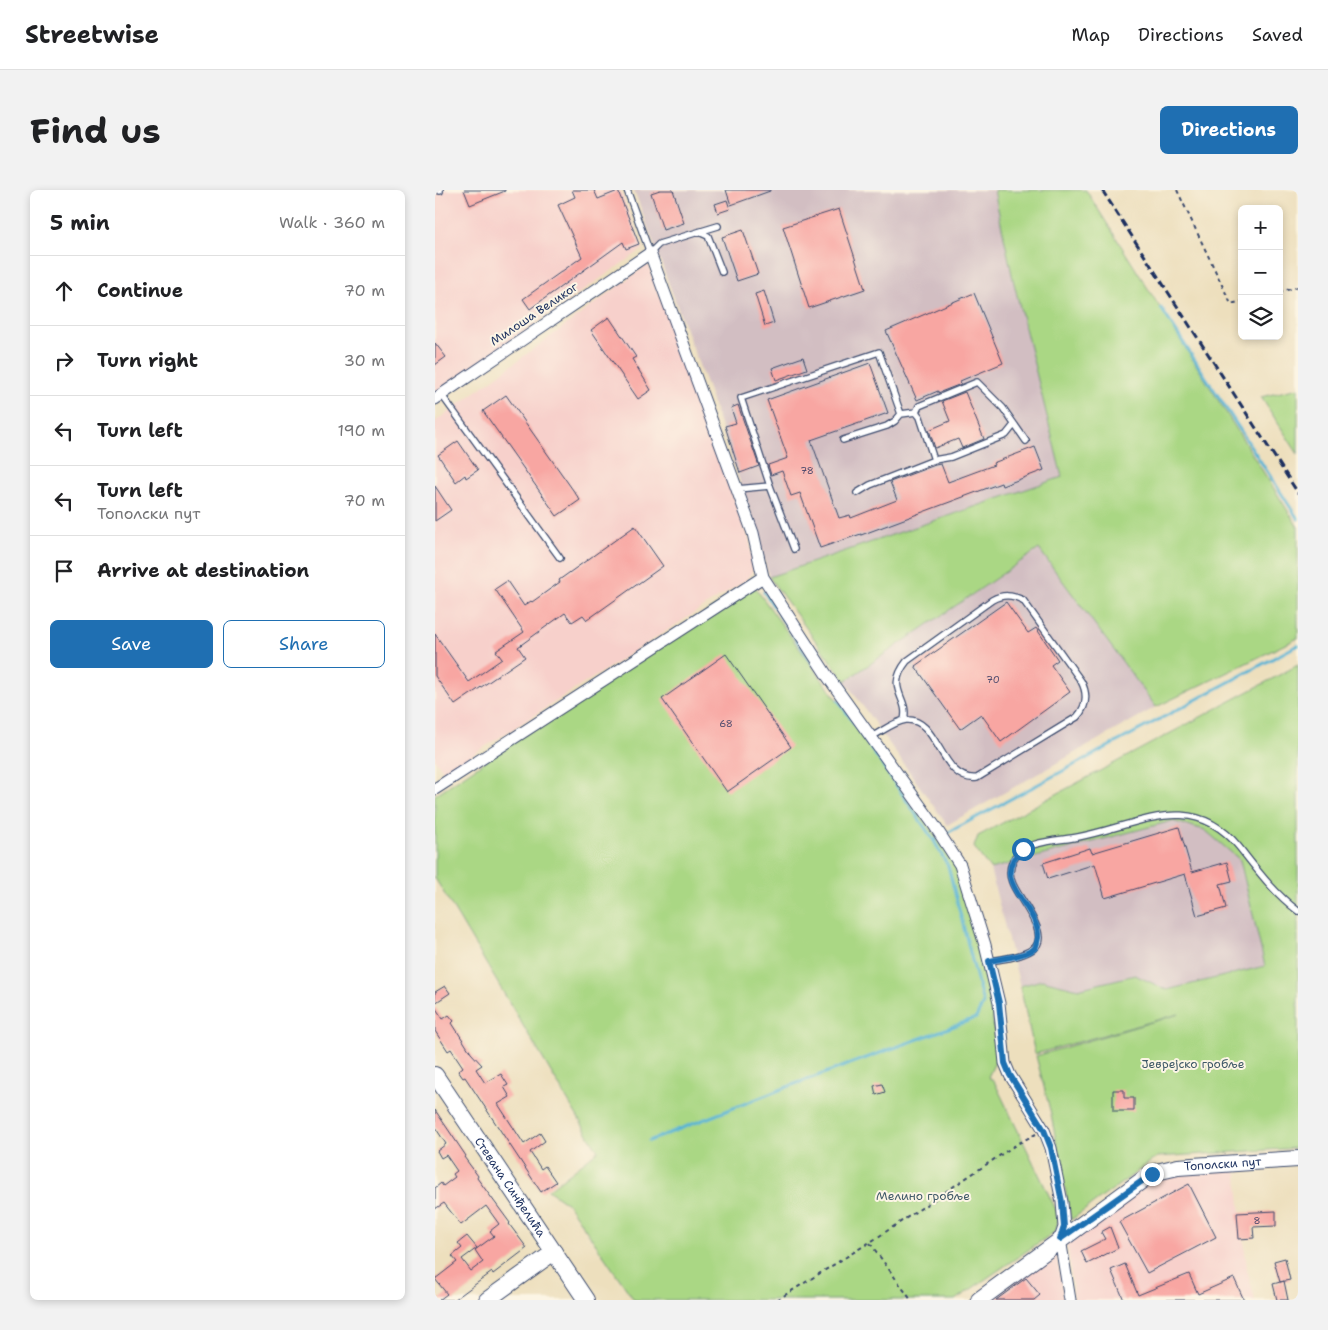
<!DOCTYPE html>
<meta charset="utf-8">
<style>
:root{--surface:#fff;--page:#f2f2f2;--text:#202124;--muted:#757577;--line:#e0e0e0;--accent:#1f6fb2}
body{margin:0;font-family:"Shantell Sans",sans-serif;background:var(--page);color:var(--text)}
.controls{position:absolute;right:15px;top:15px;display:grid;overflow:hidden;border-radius:8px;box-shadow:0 2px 8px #0003}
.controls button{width:45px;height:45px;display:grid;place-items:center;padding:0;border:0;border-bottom:1px solid var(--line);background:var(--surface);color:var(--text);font:25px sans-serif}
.stop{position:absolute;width:15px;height:15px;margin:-11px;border:4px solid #1f6fb2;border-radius:50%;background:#fff}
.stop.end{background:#1f6fb2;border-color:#fff;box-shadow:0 1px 5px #0008}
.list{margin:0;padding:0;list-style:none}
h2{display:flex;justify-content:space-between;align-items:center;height:65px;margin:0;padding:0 20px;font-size:21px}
h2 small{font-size:16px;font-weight:400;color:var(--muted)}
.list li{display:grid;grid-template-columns:32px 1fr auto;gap:15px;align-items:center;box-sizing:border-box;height:70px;padding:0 20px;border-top:1px solid var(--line)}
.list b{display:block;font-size:19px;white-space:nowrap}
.list p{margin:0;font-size:16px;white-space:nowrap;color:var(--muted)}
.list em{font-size:16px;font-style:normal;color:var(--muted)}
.actions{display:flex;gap:10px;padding:15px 20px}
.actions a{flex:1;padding:11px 0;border:1px solid var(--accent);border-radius:8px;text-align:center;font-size:18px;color:var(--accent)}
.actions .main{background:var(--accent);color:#fff}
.icon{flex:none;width:28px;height:28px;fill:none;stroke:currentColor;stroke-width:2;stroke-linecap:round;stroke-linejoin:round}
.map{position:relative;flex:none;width:863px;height:1110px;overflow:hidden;border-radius:8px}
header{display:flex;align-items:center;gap:30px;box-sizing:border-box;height:70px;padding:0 25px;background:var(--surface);border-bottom:1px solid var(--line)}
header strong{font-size:24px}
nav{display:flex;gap:28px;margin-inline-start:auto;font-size:18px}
.intro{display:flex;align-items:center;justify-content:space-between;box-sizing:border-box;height:120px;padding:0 30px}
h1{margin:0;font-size:35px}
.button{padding:12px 22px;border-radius:8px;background:var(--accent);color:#fff;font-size:18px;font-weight:700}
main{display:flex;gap:30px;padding:0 30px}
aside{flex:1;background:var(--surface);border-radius:8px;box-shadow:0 2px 8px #0003}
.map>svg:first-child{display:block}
.built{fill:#f7d0cb}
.industrial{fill:#d2bec2}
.green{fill:#aad784;stroke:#628371}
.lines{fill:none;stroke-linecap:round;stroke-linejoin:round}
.stream{stroke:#57b4d5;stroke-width:3}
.building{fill:#f8a6a2}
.lane-casing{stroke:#3a496c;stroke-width:8}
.street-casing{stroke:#3a496c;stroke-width:13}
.secondary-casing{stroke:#3a496c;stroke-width:18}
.path{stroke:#3a496c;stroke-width:2;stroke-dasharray:4 4;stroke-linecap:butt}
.lane{stroke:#fff;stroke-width:5.5}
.street{stroke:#fff;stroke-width:11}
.secondary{stroke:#fff;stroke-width:16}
.rail{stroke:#1b2f5e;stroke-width:3;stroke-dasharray:8 4;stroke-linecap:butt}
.route{stroke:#1f6fb2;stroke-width:6}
.labels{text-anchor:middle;stroke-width:4;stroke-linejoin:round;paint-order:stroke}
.number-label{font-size:10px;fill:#524d6f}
.street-label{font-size:12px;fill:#1b2f5e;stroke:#fcf5e5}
.park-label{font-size:12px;fill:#3f5968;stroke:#fcf5e5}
</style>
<header>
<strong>Streetwise</strong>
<nav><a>Map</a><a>Directions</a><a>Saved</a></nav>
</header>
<div class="intro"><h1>Find us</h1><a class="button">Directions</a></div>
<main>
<aside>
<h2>5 min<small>Walk · 360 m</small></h2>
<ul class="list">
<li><svg class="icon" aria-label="ahead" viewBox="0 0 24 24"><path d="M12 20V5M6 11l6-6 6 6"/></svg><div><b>Continue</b></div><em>70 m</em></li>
<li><svg class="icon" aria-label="right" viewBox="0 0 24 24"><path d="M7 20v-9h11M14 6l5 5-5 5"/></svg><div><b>Turn right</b></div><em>30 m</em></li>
<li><svg class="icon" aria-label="left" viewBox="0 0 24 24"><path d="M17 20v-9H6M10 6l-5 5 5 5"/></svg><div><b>Turn left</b></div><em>190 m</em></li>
<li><svg class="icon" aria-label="left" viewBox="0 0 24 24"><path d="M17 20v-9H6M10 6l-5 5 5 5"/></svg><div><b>Turn left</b><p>Тополски пут</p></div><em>70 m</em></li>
<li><svg class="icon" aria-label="arrive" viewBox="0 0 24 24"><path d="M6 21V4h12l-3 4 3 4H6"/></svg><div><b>Arrive at destination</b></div></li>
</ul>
<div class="actions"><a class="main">Save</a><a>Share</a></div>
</aside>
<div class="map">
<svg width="863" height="1110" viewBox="0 0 863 1110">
<rect width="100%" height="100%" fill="#fcf5e5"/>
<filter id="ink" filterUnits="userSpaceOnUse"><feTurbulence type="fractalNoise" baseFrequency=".02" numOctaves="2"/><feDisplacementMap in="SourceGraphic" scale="10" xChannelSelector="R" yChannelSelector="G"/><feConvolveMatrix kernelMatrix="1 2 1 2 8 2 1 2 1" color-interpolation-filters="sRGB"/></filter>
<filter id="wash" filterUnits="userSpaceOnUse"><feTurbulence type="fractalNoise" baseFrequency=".0096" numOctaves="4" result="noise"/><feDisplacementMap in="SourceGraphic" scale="20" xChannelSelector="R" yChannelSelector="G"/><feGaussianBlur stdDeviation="1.12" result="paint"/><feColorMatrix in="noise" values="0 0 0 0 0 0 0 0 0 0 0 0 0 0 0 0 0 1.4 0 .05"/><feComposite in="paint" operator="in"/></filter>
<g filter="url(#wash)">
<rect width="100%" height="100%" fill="#eddfbd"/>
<path class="built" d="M0 0H185L208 59 0 203Z
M213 74 315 352 318 380 311 390 9 583 0 569V232Z
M801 977 812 1079 820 1110H639L632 1051 715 991 742 981Z
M621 1059 629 1110H553Z"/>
<path class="industrial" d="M199 0H559L578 89 627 287 334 387 320 335 273 199Z
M605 359 721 517 512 635 410 491Z
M737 631 770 640 805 669 830 776 732 800 700 785 643 799 607 790 585 796 555 679Z"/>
<path class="green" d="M559 0H651L863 337V448L721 517 604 359 410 491 334 387 627 287 578 89Z
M863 198V264L826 207Z
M316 392 520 672 556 805 561 870 553 887 559 891 624 1026 621 1041 520 1110H199L133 1014 113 1000 163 961 0 688V605Z
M863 475V958L722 967 636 1030 616 924 601 866 744 824 600 864 585 796 607 790 643 799 700 785 732 800 830 776 805 670 770 640 737 631 555 679 539 657 543 646Z"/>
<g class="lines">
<path class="stream" d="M726 118 863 329
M329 402 378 474
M403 510 499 651
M514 642 863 455
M214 951 360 894 541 828 548 813 513 676 499 651 501 649"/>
</g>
<g id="blocks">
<path class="building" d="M29 0H70V1L35 15Z
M137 0H159L163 9 183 1 204 54 191 59 188 52 95 119 88 109 147 67 123 15 140 7Z
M225 0H238L249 33 228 40 216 3Z
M291 0H335V1L296 15Z
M292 10 295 19 283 23 280 14Z
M404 19 430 99 374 118 348 37Z
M308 40 323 84 302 91 287 47Z
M329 101 339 133 330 136 320 104Z
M539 103 568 173 525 191 526 194 503 203V201L482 210 451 141Z
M174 127 201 167 197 169 216 200 203 209 156 140Z
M0 153 11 167 0 175Z
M368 167 372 179 341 190 337 178Z
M435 173 453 223 376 250 404 328 415 325 416 328 462 310 455 292 500 275 506 274 513 292 559 275 558 273 600 257 609 280 567 296 566 293 426 345V344L385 358 365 303 356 306 347 281 336 285 333 275 353 268 332 210Z
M530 202 549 249 527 258 523 249 500 258 494 240 515 231 507 211Z
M71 205 145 310 122 326 48 221Z
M303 215 324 276 305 283 290 236 301 233 296 218Z
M23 251 43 280 31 288 30 285 21 292 3 265Z
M0 296 16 320 0 331Z
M200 336 228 376 152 430 148 425 137 432 130 423 83 457 90 467 20 515 0 486V444L34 492 67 469 61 461 89 442 60 399 72 391 89 416 96 411 97 412 125 392 124 390Z
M571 412 593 443 601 438 623 470 616 475 635 502 566 552 546 524 525 539 480 476Z
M291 464 356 557 292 602 227 509Z
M744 637 757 682 792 672 797 691 785 694 791 718 762 726 750 684 670 708 660 674 613 689 608 673 655 658 657 663Z
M10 796 15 803 0 813V802Z
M0 817 8 829 14 825 19 831 17 833 36 863 47 875 41 879 50 893 66 884 73 895 69 897 75 907 63 914 89 954 105 943 110 951 95 962 106 979 110 976 121 992 106 1002 30 887 28 888 23 881 28 877 16 859 13 861 0 841Z
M447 894 450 902 441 905 439 896Z
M678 900H689V908H699V921H678Z
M0 920 31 966 29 967 43 986 42 988 75 1033 74 1034 92 1058 58 1084 57 1082 19 1110H4L12 1104 0 1089 22 1072 17 1066 27 1058 23 1053 32 1046 42 1058 27 1069 36 1081 48 1072 40 1060 59 1046 55 1041 64 1034 51 1016 26 1035 9 1013 0 1019V998L6 993 8 996 20 987 18 984 22 981 11 965 6 968 2 961 11 954 0 937Z
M754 994 781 1047 712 1083 684 1032Z
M841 1021V1036L818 1037 819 1048 804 1049 802 1023Z
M675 1037 683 1058 652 1074 646 1061 670 1049 666 1042Z
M850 1068 855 1090 845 1092 839 1071Z
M690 1074 703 1105 754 1084 763 1104 799 1088 809 1110H689L676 1080Z
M591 1088 605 1105 599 1110H561Z
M849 1091 853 1110H842L838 1094Z"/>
</g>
</g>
<g filter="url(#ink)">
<use href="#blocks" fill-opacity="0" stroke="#3a496c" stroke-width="1"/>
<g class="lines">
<g class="lane-casing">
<path id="lane" d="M5 0V1
M192 0 215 63 224 54 283 36
M264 42 273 46 287 82
M6 204 125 368
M481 222 485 227 499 270
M408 250 452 236 460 231 466 224 481 222 484 216 542 192 568 218 591 251
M302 299 335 296
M422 303 435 295 499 270 516 267 571 245 579 235
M359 359 335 296 306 208 444 162 466 224
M436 547C446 542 460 531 471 530 504 527 505 592 542 588L642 527C652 516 653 504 646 491L588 410C577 405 568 404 557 410L472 471C449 500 475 507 469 530
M554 771C568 769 586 767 598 759 618 746 581 706 577 692 574 685 575 677 578 670 588 650 624 651 643 647 702 636 757 599 804 657 823 681 839 703 863 721"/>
</g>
<g class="street-casing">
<path id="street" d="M0 209 215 63 318 343 328 387 393 487 499 635 525 675 550 755 564 813 570 873 575 885 609 940 616 958 627 1012 629 1037 625 1049 635 1110
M0 599 328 387"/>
</g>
<g class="secondary-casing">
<g id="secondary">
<path id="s1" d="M0 885 151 1110"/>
<path d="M52 1110 119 1062"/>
<path id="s2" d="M544 1110 717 983 743 977 863 969"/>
</g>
</g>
<path class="path" d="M742 0 796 114 807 111
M844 102 863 97
M435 1053 476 1110
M342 1110 440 1049 582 954 601 944"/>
<use href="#lane" class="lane"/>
<use href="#street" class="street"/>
<use href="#secondary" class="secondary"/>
<path class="rail" d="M667 0 863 303"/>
</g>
</g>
<g class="lines" filter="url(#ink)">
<path class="route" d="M588 659C550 690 606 717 603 748 602 752 602 756 599 759 590 766 566 769 554 771L564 813 570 873 575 885 609 940 616 958 627 1012 629 1037 625 1049 717 984"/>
</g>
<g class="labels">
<g class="number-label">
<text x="372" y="284">78</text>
<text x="558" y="493">70</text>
<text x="291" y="537">68</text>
<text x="822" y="1034">8</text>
</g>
<g class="street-label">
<text transform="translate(99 124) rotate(-34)" y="4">Милоша Великог</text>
<text dy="4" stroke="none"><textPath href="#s2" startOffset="286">Тополски пут</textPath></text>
<text dy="4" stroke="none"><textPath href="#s1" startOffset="135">Стевана Синђелића</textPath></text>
</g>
<g class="park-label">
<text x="758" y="878">Јеврејско гробље</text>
<text x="488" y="1010">Мелино гробље</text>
</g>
</g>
</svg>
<div class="controls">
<button>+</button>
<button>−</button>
<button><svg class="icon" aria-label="layers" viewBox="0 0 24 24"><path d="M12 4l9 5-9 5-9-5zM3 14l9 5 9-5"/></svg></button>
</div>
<div class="stop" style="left:588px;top:659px"></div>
<div class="stop end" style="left:717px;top:984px"></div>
</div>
</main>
